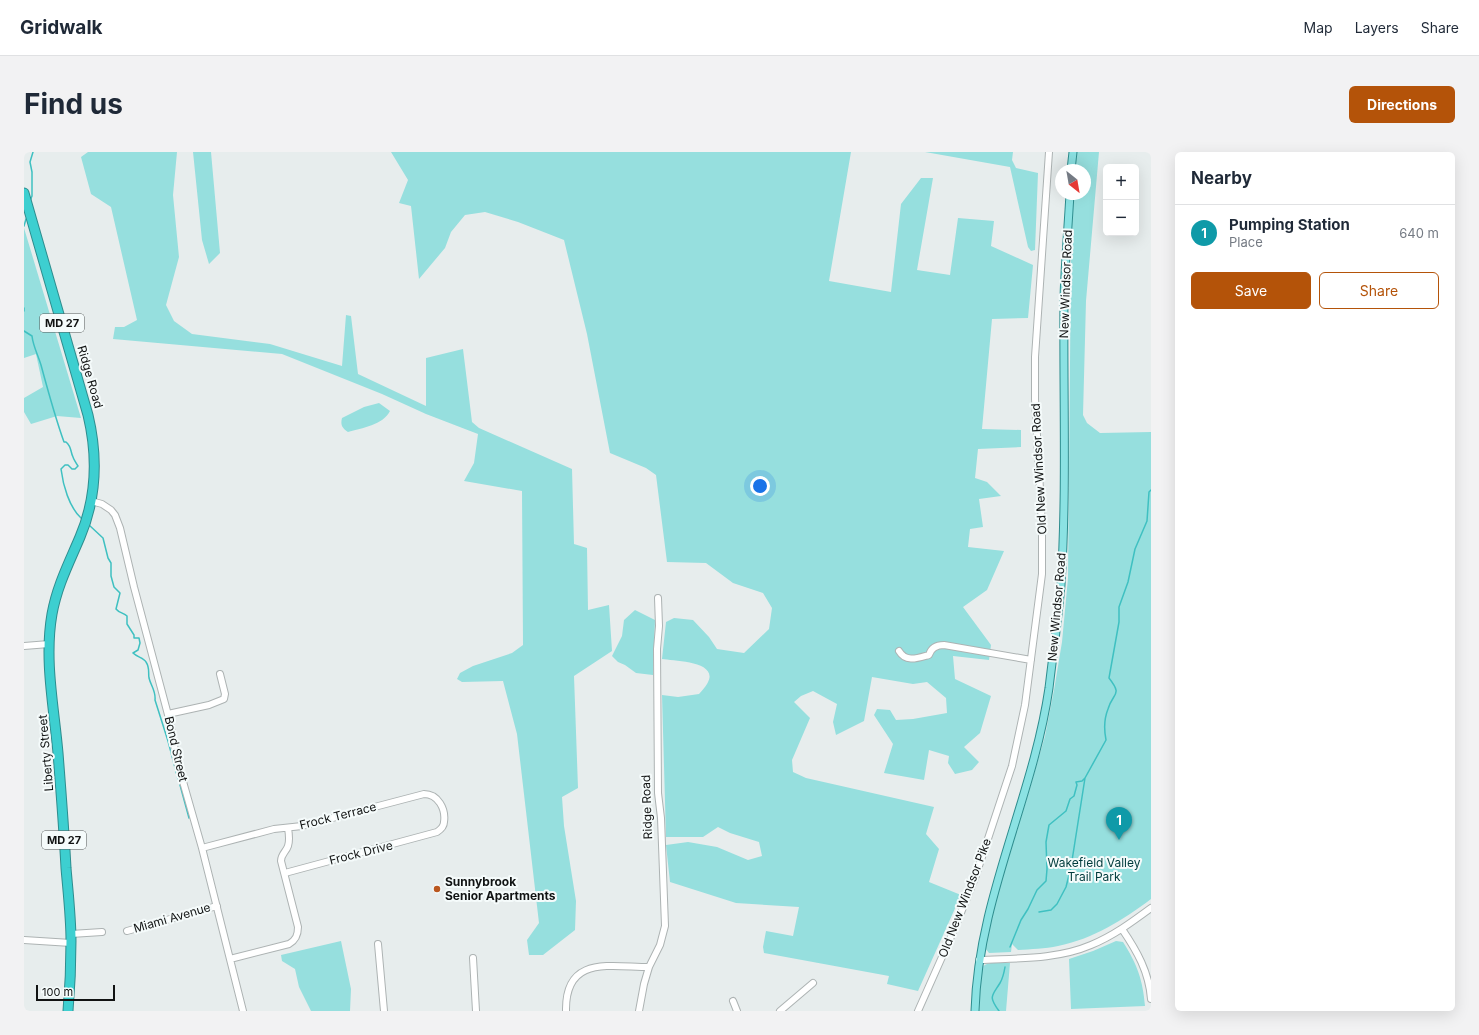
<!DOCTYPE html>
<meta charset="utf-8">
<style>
:root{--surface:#fff;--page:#f2f2f3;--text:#1f2937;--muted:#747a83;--line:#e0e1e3;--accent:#b45309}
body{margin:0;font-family:Inter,sans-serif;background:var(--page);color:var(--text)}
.controls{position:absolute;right:12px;top:12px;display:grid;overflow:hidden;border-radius:6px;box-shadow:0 4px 16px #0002}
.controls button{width:36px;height:36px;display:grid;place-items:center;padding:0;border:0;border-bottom:1px solid var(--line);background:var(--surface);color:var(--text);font:20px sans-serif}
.compass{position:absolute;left:1031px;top:12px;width:36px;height:36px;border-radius:50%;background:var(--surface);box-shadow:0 4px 16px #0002;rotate:149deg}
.scale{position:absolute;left:12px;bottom:10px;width:79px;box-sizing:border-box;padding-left:4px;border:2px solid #111313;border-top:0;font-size:11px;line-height:14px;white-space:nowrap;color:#111313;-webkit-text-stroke:3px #f5fbfb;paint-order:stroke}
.you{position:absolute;left:736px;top:334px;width:14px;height:14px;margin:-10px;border:3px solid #fff;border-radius:50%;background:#1a73e8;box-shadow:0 0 0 6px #1a73e833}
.badge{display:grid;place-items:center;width:26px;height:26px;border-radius:50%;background:var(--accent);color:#fff;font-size:13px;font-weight:700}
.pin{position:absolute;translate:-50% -33px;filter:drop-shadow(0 1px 2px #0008)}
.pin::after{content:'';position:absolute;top:21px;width:14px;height:12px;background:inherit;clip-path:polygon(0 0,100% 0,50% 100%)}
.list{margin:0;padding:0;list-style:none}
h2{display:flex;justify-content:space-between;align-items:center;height:52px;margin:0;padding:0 16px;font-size:17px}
h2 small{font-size:13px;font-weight:400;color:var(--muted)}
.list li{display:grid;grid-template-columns:26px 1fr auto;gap:12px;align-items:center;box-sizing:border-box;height:56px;padding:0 16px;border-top:1px solid var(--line)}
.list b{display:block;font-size:15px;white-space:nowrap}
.list p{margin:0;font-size:13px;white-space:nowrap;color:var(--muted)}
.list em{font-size:13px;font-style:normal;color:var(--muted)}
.actions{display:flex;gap:8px;padding:12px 16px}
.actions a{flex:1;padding:9px 0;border:1px solid var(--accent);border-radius:6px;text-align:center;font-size:14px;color:var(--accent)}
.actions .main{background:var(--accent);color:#fff}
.map{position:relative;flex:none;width:1127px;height:859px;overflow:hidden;border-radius:6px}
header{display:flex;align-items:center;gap:24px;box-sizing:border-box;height:56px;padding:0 20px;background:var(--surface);border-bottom:1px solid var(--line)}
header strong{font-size:19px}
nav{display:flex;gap:22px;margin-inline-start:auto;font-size:14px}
.intro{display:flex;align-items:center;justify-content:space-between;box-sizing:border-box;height:96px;padding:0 24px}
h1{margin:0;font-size:28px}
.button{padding:10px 18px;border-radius:6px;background:var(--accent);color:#fff;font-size:14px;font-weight:700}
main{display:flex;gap:24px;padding:0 24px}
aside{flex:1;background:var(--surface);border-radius:6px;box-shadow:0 4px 16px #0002}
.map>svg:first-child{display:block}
.green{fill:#96dfde}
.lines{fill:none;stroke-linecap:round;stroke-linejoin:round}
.stream{stroke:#3fc0c1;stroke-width:1.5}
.minor-casing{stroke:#adb3b3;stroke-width:8}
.major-casing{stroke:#2e8d8e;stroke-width:9}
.highway-casing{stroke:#2e8d8e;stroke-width:11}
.minor{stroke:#fff;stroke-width:6}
.major{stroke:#8be2e3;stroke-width:7}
.highway{stroke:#3dcfd0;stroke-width:9}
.poi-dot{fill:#ba571f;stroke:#f5fbfb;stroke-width:1.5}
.labels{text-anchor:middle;stroke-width:4;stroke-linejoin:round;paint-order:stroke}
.shield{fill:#f5fbfb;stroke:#555959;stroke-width:1}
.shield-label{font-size:11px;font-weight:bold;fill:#111313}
.street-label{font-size:12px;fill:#111313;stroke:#f5fbfb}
.park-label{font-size:12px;fill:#003b3c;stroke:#f5fbfb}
.poi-label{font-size:12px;font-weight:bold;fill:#111313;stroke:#f5fbfb;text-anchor:start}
</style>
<header>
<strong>Gridwalk</strong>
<nav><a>Map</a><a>Layers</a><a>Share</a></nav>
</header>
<div class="intro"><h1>Find us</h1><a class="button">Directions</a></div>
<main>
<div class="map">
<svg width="1127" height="859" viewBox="0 0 1127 859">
<rect width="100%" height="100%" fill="#e7eded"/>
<path class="green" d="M64 0H153L149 43 155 105 142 153 150 169 168 182 246 192 318 214 322 163 327 164 334 222 402 254V206L439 197 448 270 455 276 548 317 550 392 563 396 564 458 585 453 588 499 550 524 554 636 538 645 540 674 552 749 551 778 519 803H505L503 788 515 771 493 582 479 529 438 530 433 527 436 521 449 514 488 501 499 493 498 339 440 329 450 311 454 282 402 262 358 242 258 202 89 187 91 175H100L113 168 87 55 67 42 57 5Z
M169 0H187L196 101 185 112 178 88Z
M367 0H827L805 129 867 140 877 52 897 26H909L893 118 926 123 934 66 970 69 967 94 1009 113 1004 166 968 167 958 277 997 278V295L954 297 951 326 963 330 977 344 955 347 959 375 946 377 944 395 980 399 963 438 939 455 967 493 965 508 929 504 931 527 967 544 956 581 940 595 955 610 948 618 931 622 924 611 925 604 905 598 900 628 860 621 869 592 850 563 853 557 866 558 872 568 889 567 923 561 922 546 903 530 889 532 848 525 840 569 812 583 809 570 813 552 789 539 777 544 770 550 786 566 768 608 769 620 782 626 910 655 902 682 915 697 905 730 937 743 894 839 863 832 865 824 740 801 739 795 742 779 769 784 775 755 712 751 646 730 642 693 664 690 693 695 724 708 738 704 735 690 706 681 694 675 679 685H642L638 543 654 545 675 542C678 539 681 535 683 532 697 509 650 509 638 507L642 470 650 466 669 468 685 485 693 497 720 501 745 477 748 456 739 441 709 431 682 411 643 410 632 323 622 316 586 301 563 182 540 88 494 70 461 60 441 63 427 80 421 96 395 127 387 54 375 51 384 28Z
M901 0H989L988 8 992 16 1014 21 1011 98 1007 99 1004 95 986 15Z
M1053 0H1075L1062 149 1059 263 1063 271 1076 281 1127 280V747C1099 768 1069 787 1034 794 1021 797 1007 797 994 798L988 792 987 800 965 801 961 796 973 742 1003 646 1021 584 1030 538 1038 490 1044 426 1047 104 1049 42H1061V18H1051Z
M0 76 57 266 33 264 7 272 0 260V246L19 235 12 202 0 206Z
M355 251 366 259C359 273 338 276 324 280 319 276 316 274 318 266L340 255Z
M611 458 631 468 629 523 612 521 601 513 594 510 588 504 598 484 600 468Z
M317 789 327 837 326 859H287L275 835 271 817 258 809 257 803Z
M1092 789 1099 790C1113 812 1119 828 1121 854L1047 857 1045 807 1069 799Z
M986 811 982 859H955L957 817C962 808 977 811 986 811Z"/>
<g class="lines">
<path class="stream" d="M6 49 8 44V20L6 10 9 0
M0 74 2 67
M0 156V159
M0 179 8 184C9 194 14 203 17 213 24 239 31 265 40 290H42C48 295 46 299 49 305 50 308 52 311 54 314L51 317H48L44 313H41L37 317C39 333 45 355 57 366
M65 373 79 386 84 406 87 411V424L90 435 96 441 92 457C95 461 100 461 103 464V472L110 483V486H115L116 491 114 498 109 501C113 505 120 506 122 510 126 516 124 520 125 526 127 534 132 539 131 548L144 589 154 627
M156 633 165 666
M1015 760 1027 758 1033 752 1042 735 1047 715 1061 626 1082 588C1080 578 1080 567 1084 557 1089 540 1099 544 1085 526L1095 470V455L1104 430 1111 397 1123 369 1125 340 1127 338
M986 795 997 768 1004 757 1013 738 1022 729 1023 717 1022 690 1025 673 1042 659 1046 647 1050 644 1053 633 1052 630 1058 629 1061 626
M975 859C964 844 968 844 976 831 979 826 980 821 981 815"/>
<g class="minor-casing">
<path id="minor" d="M67 349 78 352 87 358 91 363 96 376 110 435 147 574 152 605 178 696 219 859
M0 494 25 492
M875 499C882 511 894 506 905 503 907 496 913 493 920 493L1007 508
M144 562 185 553 200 547 201 542 196 522
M178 696 250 677 278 674 400 642C414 642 422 657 420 670 420 674 416 678 413 680L261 721
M1098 777C1113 799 1125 820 1127 847
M103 779 193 754
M47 782 78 780
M0 788 47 791
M354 792 360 859
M449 806 452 859
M206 807 265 792C272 788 274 783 274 775L257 709C257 702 262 700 264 694 266 688 265 682 264 676
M955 808C991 806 1032 808 1067 793 1089 784 1108 770 1127 756
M709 849 713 859
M542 859C541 803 586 815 625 815
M615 859 620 832 625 815 636 793 641 774 637 666 634 641 633 497 635 474 634 446
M756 859 789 831
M894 859 930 778 951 726 988 614 1001 553 1018 422V374L1011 247V205L1025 0"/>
</g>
<g class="major-casing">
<path id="major" d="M1047 18 1049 0
M951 859C954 747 1009 646 1025 536 1029 502 1034 467 1037 433 1043 337 1039 241 1040 146 1041 111 1044 77 1046 42"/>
</g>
<g class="highway-casing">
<path id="highway" d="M0 41 64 263C74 305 73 345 56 385 45 411 33 434 28 462 20 508 30 555 34 601 37 639 40 678 42 716 44 740 47 765 47 789 47 812 46 836 44 859"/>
</g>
<use href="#minor" class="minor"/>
<use href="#major" class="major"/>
<use href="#highway" class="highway"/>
</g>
<circle class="poi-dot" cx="413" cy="737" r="4"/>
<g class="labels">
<g class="shield">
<rect x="16" y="162" width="44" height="18" rx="3"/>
<rect x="18" y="679" width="44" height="18" rx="3"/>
</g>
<g class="shield-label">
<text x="38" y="175">MD 27</text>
<text x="40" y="692">MD 27</text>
</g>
<g class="street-label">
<text transform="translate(1042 132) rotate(-88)" y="4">New Windsor Road</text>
<text transform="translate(66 225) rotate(74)" y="4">Ridge Road</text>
<text transform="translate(1015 317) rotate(-93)" y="4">Old New Windsor Road</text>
<text transform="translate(1033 455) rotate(-85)" y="4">New Windsor Road</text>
<text transform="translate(152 597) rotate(77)" y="4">Bond Street</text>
<text transform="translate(22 601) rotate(-95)" y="4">Liberty Street</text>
<text transform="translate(623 655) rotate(-92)" y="4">Ridge Road</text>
<text transform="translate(314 664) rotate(-14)" y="4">Frock Terrace</text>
<text transform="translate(337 701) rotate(-14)" y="4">Frock Drive</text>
<text transform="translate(941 746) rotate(-69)" y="4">Old New Windsor Pike</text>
<text transform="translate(148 766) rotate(-16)" y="4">Miami Avenue</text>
</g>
<g class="park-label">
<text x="1070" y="715">Wakefield Valley<tspan x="1070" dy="14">Trail Park</tspan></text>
</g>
<g class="poi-label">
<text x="421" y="734">Sunnybrook<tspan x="421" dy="14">Senior Apartments</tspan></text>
</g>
</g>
</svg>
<div class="controls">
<button>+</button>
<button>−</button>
</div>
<svg class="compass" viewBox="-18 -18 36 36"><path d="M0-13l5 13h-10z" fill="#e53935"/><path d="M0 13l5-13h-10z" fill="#747a83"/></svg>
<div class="scale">100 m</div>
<div class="you"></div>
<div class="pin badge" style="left:1095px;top:688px;background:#0f9aa8">1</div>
</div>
<aside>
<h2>Nearby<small></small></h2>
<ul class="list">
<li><span class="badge" style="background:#0f9aa8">1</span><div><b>Pumping Station</b><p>Place</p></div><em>640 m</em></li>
</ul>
<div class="actions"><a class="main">Save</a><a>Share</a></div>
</aside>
</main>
